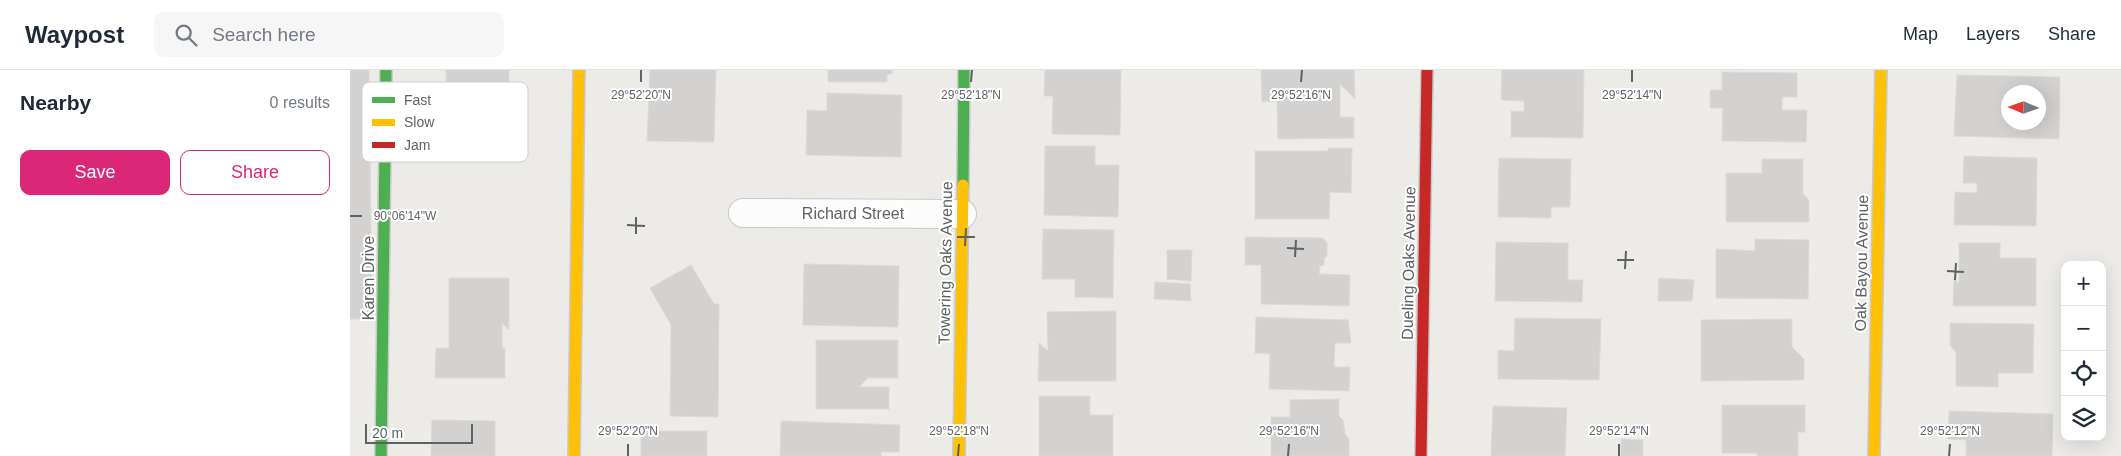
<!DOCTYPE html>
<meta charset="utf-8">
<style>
:root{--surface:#fff;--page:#f6f6f7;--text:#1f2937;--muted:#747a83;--line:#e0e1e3;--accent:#db2777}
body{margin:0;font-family:Arial,sans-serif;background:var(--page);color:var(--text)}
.controls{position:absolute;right:15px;bottom:15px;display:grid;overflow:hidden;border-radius:10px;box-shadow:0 5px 20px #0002}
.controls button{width:45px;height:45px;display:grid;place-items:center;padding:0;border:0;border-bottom:1px solid var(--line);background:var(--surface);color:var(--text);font:25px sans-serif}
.compass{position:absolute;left:1651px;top:15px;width:45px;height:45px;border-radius:50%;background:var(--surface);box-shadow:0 5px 20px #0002;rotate:272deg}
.scale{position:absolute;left:15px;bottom:12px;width:108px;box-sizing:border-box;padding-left:5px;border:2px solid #5e6265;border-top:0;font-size:14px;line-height:18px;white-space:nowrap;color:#5e6265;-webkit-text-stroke:4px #fff;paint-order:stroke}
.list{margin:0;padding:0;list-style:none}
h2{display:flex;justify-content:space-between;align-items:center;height:65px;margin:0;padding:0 20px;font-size:21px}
h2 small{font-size:16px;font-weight:400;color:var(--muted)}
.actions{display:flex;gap:10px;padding:15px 20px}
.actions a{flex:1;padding:11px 0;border:1px solid var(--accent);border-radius:10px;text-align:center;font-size:18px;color:var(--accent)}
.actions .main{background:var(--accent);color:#fff}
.icon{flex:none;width:28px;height:28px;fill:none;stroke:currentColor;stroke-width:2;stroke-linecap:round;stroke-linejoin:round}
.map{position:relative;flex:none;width:1771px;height:386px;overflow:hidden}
header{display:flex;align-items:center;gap:30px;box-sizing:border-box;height:70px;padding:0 25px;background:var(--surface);border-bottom:1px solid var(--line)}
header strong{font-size:24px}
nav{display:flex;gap:28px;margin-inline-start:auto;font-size:18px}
.search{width:350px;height:45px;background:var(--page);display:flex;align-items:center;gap:12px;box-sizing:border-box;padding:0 18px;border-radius:10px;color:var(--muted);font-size:19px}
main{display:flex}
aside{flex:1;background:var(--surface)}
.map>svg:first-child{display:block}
.building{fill:#d4d2d1;stroke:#dcdad8;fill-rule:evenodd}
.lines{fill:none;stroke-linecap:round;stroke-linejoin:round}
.street-casing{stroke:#cac9c8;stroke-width:30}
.fast-casing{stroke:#c9c9c8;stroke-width:14}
.slow-casing{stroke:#c9c9c8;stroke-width:14}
.jam-casing{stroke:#c9c9c8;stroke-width:14}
.street{stroke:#fcfcfc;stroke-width:28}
.fast{stroke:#4caf50;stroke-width:11}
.slow{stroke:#ffc107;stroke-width:11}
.jam{stroke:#c62828;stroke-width:11}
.ticks{fill:none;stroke:#5e6265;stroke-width:2}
.labels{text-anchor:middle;stroke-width:4;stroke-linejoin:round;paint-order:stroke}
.street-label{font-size:16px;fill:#5e6265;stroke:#fff}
.key{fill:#fff;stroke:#cfd0d1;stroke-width:1}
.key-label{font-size:14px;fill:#5e6265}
.ticks-label{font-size:12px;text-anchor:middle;fill:#5e6265;stroke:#fff;stroke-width:4;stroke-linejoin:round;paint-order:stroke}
</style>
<header>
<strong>Waypost</strong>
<div class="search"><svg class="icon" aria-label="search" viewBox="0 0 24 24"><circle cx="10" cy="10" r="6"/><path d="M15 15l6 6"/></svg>Search here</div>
<nav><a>Map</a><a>Layers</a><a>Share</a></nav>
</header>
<main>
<aside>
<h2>Nearby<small>0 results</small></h2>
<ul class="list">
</ul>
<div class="actions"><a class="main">Save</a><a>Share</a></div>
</aside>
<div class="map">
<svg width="1771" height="386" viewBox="0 0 1771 386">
<rect width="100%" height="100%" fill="#edebe8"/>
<path class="building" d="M0 0H19L22 249H0Z
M96 0H159L158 63 96 59Z
M300 0H366L364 72 297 71Z
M478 0H542V4H537V12H478Z
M695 0H771L770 65 702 64 703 26H694Z
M911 0H1004L1005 29 990 14V47H1004V68L928 69 927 31 912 32Z
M1152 0H1234L1233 68 1161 67V41L1174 42V31L1151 30Z
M1372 2 1447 3V27H1432V40H1457L1456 72 1372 71 1373 38H1360V20H1372Z
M1607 5 1710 7 1709 69 1604 66ZM1658 22H1688V52H1658Z
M477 23 552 25 551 87 456 85 457 40 477 41Z
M695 76H745V95H769L768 147 694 145Z
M978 78H1002L1001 123 980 122 979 149H905V81H978Z
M1614 86 1687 88 1686 156 1604 155 1605 122 1627 123V113H1613Z
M1149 88 1221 89 1220 137H1201V148L1148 147Z
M1412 89H1453V124L1459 130V152H1376V103H1412Z
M693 159 764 160 763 228 725 227V209H692Z
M895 167 973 168 977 173V186L974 188V195L970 196 969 204 1000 205 999 236 911 234V195H895Z
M1405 169 1459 170 1458 229 1366 228V179L1405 181Z
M1146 172 1218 173V210H1233L1232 232 1145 231Z
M1609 173H1650V188H1686V236H1603L1604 208 1609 214Z
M817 180H842L841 211 817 209Z
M454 194 549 196 548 257 453 255Z
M341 195 364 234H369L368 347 320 346 321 255 300 218Z
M99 208H159V260L152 253V278H155V308H85L86 278H99Z
M1309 208 1344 210 1342 231H1308Z
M805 212 840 214 841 231 804 229Z
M766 241V311H688L689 273 698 281 697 242Z
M906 247 998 250 1001 273H985L984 297H1000L999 321 919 319 920 284 905 283Z
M1165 248 1251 249 1249 310 1148 309V280L1164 281Z
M1442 249V277L1454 289V310L1351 311V250Z
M1600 253 1684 254 1683 303H1648V317L1606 316V282L1600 275Z
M466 270H548V308H518L509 317H539V339H466Z
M689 326H740V345H763V386H689Z
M989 329V346L993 350 995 364 999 369V386H921V347H940V330Z
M1372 335H1455V362H1448V386H1407V383H1372Z
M1143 336 1217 338 1215 386H1141Z
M1599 341 1703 344 1702 386H1616V370L1598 369Z
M82 350 145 351V386H81Z
M431 351 550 355 549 382H531V386H430Z
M291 361H357V386H291Z
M1271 369 1293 370V386H1271Z"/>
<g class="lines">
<g class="street-casing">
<path id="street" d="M393 143 612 144"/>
</g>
<g class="fast-casing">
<path id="fast" d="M613 115 614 0
M31 386 36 0"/>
</g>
<g class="slow-casing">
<path id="slow" d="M224 386 229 0
M609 386 613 115
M1524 386 1531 0"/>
</g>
<g class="jam-casing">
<path id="jam" d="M1071 386 1077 0"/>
</g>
<use href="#street" class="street"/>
<use href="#fast" class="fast"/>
<use href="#slow" class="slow"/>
<use href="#jam" class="jam"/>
</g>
<path class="ticks" d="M291 12V0M621 12 622 0M951 12 952 0M1282 12V0M0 146H12M277 155 295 156M286 164V147M607 167H625M615 176 616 158M937 178 954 179M945 187 946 170M1267 190H1284M1275 199 1276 181M1597 201 1614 202M1605 210 1606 193M278 386V374M608 386 609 374M938 386 939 374M1269 386V374M1599 386 1600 374"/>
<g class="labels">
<g class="street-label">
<text x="503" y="149">Richard Street</text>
<text transform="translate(595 193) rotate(-89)" y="6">Towering Oaks Avenue</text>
<text transform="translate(1058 193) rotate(-89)" y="6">Dueling Oaks Avenue</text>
<text transform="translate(1511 193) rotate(-89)" y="6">Oak Bayou Avenue</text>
<text transform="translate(18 208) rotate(-90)" y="6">Karen Drive</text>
</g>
</g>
<rect x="12" y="12" width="166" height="80" rx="8" class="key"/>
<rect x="22" y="27" width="23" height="6" fill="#4caf50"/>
<rect x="22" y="49" width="23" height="7" fill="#ffc107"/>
<rect x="22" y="72" width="23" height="6" fill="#c62828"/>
<g class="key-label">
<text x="54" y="35">Fast</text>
<text x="54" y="57">Slow</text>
<text x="54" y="80">Jam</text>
</g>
<g class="ticks-label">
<text x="291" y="29">29°52'20"N</text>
<text x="621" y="29">29°52'18"N</text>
<text x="951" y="29">29°52'16"N</text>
<text x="1282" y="29">29°52'14"N</text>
<text x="55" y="150">90°06'14"W</text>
<text x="278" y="365">29°52'20"N</text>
<text x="609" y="365">29°52'18"N</text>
<text x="939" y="365">29°52'16"N</text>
<text x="1269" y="365">29°52'14"N</text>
<text x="1600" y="365">29°52'12"N</text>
</g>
</svg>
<div class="controls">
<button>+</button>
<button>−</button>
<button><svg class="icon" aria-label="locate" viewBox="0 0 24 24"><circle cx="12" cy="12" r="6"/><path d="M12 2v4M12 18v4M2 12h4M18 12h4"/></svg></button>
<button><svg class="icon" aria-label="layers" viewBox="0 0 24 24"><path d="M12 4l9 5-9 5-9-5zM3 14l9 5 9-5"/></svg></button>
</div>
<svg class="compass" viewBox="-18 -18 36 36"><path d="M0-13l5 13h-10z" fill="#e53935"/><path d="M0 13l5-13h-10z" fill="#747a83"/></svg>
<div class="scale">20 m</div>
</div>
</main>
